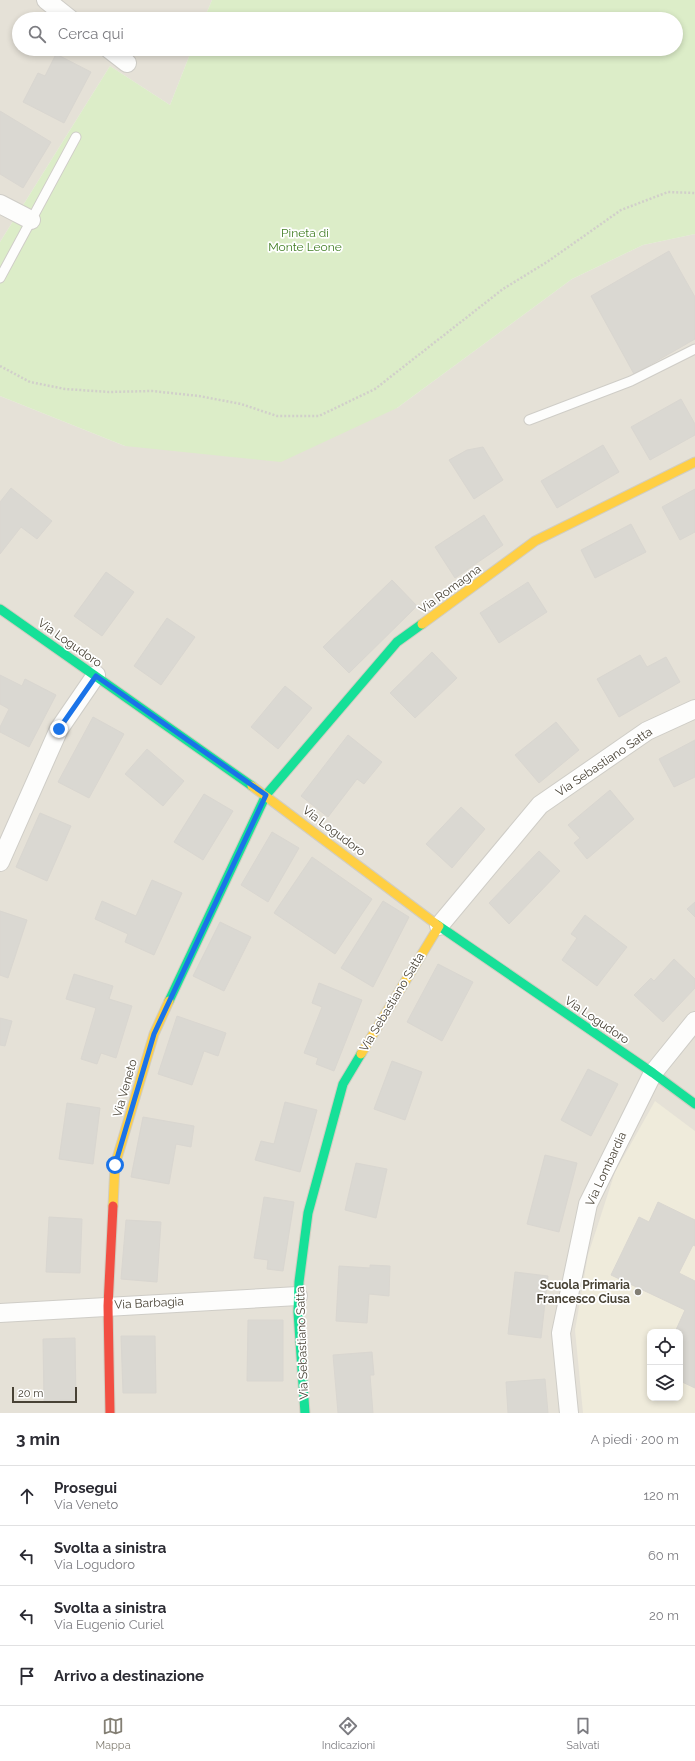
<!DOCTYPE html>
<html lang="it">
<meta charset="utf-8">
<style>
:root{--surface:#fff;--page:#f7f7f7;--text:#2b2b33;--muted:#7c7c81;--line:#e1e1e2;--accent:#837f74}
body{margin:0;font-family:Raleway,sans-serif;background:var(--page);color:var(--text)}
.controls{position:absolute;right:12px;bottom:12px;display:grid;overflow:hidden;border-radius:8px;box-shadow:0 2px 6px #0003}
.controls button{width:36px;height:36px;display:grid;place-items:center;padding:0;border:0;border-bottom:1px solid var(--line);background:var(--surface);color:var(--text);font:20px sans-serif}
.scale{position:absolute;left:12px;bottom:10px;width:65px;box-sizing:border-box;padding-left:4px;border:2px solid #484235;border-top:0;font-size:11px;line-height:14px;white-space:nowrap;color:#484235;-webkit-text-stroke:3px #fff;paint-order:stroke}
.stop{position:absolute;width:12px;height:12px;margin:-9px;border:3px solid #1a73e8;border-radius:50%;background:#fff}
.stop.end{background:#1a73e8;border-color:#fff;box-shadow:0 1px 4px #0008}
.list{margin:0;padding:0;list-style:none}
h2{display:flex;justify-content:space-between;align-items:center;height:52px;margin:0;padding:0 16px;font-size:17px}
h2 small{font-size:13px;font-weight:400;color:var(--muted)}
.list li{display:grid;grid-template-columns:26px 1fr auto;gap:12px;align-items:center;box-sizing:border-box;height:60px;padding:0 16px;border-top:1px solid var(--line)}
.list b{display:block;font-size:15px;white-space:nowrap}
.list p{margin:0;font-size:13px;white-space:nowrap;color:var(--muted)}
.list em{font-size:13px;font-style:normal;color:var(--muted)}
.icon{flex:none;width:22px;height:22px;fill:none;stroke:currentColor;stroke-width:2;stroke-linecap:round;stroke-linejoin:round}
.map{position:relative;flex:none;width:695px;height:1413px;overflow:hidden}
.search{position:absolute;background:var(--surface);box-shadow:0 2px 6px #0003;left:12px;right:12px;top:12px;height:44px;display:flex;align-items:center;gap:10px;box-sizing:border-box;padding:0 14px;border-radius:22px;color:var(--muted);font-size:15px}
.sheet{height:292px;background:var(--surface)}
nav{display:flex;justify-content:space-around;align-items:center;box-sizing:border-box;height:56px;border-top:1px solid var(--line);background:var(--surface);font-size:11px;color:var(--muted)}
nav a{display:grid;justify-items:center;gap:2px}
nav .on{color:var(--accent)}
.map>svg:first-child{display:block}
.residential{fill:#e5e1d7;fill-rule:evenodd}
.education{fill:#efebdb;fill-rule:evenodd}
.green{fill:#dcedc8}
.building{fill:#dad8d2;stroke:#d9d6d0}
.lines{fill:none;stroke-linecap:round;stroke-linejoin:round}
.lane-casing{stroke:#cfcdc7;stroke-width:11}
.street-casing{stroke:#cfcdc7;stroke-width:20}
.fast-casing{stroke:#d1cdc0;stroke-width:11}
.slow-casing{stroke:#d1cdc0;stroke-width:11}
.jam-casing{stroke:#d1cdc0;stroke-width:11}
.path{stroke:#d1cfca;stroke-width:2.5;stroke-dasharray:2 2;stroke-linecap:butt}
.lane{stroke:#fdfdfc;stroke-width:9}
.street{stroke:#fdfdfc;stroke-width:18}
.fast{stroke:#16e098;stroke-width:9}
.slow{stroke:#ffcf43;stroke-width:9}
.jam{stroke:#f24e42;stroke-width:9}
.route{stroke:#1a73e8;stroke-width:5}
.poi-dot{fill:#837f74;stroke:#fff;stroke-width:1.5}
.labels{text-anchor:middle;stroke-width:3.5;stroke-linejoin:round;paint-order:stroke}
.park-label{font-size:12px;fill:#417e24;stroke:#fff}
.street-label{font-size:12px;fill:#484235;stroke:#fff}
.poi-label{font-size:12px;font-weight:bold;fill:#484235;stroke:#fff;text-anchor:end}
</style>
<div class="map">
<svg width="695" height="1413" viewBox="0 0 695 1413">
<rect width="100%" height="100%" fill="#f0efea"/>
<path class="residential" d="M0 0H212L204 19H19V49H192L170 105 110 66 0 242Z
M695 234V1413H0V396L125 446 397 408 572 279 643 245ZM650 1332H680V1398H650Z"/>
<path class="education" d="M655 1101 695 1131V1413H583L575 1330 588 1255 615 1172ZM650 1332H680V1398H650Z"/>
<path class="green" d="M212 0H695V234L643 245 572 279 397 408 281 462 125 446 0 396V242L110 66 170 105 192 49H676V19H204Z"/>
<path class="building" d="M56 54 91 72 64 123 23 102 38 73 45 76Z
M0 111 51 142 23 188 0 174Z
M669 251 695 297V339L634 374 591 296Z
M681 399 695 424V435L650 460 631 427Z
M603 445 619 472 557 508 541 481Z
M483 447 503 480 474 499 449 460 467 450Z
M11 488 52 521 37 539 21 527 0 554V502Z
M695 489V532L680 540 662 507Z
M484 515 503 545 455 578 435 547Z
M631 524 646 552 595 578 581 550Z
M106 572 134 592 102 636 74 616Z
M392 580 417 606 349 673 323 647Z
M528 582 547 612 499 643 480 613Z
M167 618 195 637 161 685 134 666Z
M432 652 457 678 415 718 390 693Z
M640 655 647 667 666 657 680 682 619 717 597 679Z
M0 675 22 686 25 679 56 695 29 747 0 732V727L9 709 0 704Z
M285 686 312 708 278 749 251 727Z
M93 717 124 734 89 798 58 782Z
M556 722 579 750 539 783 515 755Z
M348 735 382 762 364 784 357 779 328 817 301 796Z
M695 740V777L674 787 659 759Z
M147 749 184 781 163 806 125 774Z
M610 790 634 819 587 859 574 843 580 838 568 825Z
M204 794 233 811 203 860 174 842Z
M461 807 485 829 452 868 426 844Z
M40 813 71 826 47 881 16 867Z
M272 832 299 848 268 902 241 885Z
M539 851 560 871 509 924 489 903Z
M312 857 372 899 335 954 274 913Z
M152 880 182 893 154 955 125 942 128 934 95 919 102 901 136 916Z
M383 901 409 917 373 987 341 968Z
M695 902V917L687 909Z
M0 911 27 920 8 978 0 975Z
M585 915 627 947 597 986 562 960 577 938 571 934Z
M220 922 251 937 224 991 193 976Z
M674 959 695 979V988L663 1022 634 995 651 978 654 981Z
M438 964 473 982 442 1041 407 1022Z
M74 974 113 986 109 999 132 1006 116 1058 101 1053 97 1064 81 1059 96 1008 66 999Z
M319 983 362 1000 334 1071 316 1064 318 1058 304 1053 322 1007 312 1003Z
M177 1016 226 1033 218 1056 204 1051 192 1085 158 1074Z
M0 1018 12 1021 5 1046 0 1045Z
M392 1061 422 1072 405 1120 374 1109Z
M588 1069 618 1084 591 1136 561 1120Z
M285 1102 317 1110 300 1172 255 1160 261 1141 274 1144Z
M67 1103 100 1108 93 1164 59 1159Z
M143 1117 194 1126 191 1147 176 1144 169 1184 131 1177Z
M545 1155 577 1163 559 1232 527 1224Z
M356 1163 387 1169 376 1218 345 1210Z
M264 1197 294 1202 283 1271 267 1269 268 1260 254 1258Z
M658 1202 695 1220V1246L693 1245 679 1273 695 1281V1388L680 1381V1332H675L685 1310 611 1275 639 1217 649 1222Z
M49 1217 82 1219 80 1273 46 1272Z
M126 1220 161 1222 157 1282 121 1279Z
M370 1265 390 1266 389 1296 369 1294 367 1323 336 1321 339 1266 370 1268Z
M515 1272 548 1276 541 1338 508 1334Z
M248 1320H283V1381H247Z
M121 1336H155L156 1393H123Z
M75 1338 76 1400 44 1401 43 1339Z
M372 1352 374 1375H370L373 1413H338L333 1355Z
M545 1379 548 1413H508L506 1382Z"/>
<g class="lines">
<g class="lane-casing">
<path id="lane" d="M0 278 76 137
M529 420 631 381 695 349"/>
</g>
<g class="street-casing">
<path id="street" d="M46 0 70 19
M109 49 127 63
M0 204 31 220
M0 862 59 729 96 675
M439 926 540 805 647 731 695 709
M0 1313 298 1296
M569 1413 561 1333 588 1204 653 1073 695 1021"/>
</g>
<g class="fast-casing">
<path id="fast" d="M0 609 252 786
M436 924 653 1073 695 1104
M169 1001 266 795 397 642 422 624
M305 1413 298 1312 299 1282 308 1213 343 1084 361 1054"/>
</g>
<g class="slow-casing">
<path id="slow" d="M422 624 535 541 695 462
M252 786 436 924
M361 1054 439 926
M113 1206 115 1165 154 1034 169 1001"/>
</g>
<g class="jam-casing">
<path id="jam" d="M110 1413 108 1306 113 1206"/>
</g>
<path class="path" d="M0 366 30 382 65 389 109 392 152 391 199 396 241 404 277 416H319L375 389 503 289 547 262 621 210 668 192 695 193"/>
<use href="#lane" class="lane"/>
<use href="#street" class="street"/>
<use href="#fast" class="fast"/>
<use href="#slow" class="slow"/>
<use href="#jam" class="jam"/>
</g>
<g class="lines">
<path class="route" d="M59 729 96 676 266 795 154 1034 115 1165"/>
</g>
<circle class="poi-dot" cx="638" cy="1292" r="4"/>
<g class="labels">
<g class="park-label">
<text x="305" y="237">Pineta di<tspan x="305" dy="14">Monte Leone</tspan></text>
</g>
<g class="street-label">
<text transform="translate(450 589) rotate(-36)" y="4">Via Romagna</text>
<text transform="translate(70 643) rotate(35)" y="4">Via Logudoro</text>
<text transform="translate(604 762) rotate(-34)" y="4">Via Sebastiano Satta</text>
<text transform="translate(334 831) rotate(37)" y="4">Via Logudoro</text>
<text transform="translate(392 1002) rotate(-59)" y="4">Via Sebastiano Satta</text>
<text transform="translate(597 1020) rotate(34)" y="4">Via Logudoro</text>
<text transform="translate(125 1088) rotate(-74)" y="4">Via Veneto</text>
<text transform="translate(606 1169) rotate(-65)" y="4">Via Lombardia</text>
<text transform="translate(149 1303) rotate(-3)" y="4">Via Barbagia</text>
<text transform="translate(302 1343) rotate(-92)" y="4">Via Sebastiano Satta</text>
</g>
<g class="poi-label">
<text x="630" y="1289">Scuola Primaria<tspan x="630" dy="14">Francesco Ciusa</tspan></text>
</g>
</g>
</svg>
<div class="controls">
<button><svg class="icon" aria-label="locate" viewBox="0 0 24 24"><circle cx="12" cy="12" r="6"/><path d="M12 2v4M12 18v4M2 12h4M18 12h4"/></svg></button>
<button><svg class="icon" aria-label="layers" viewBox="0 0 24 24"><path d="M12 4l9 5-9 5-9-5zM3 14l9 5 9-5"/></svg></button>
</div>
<div class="scale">20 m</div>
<div class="stop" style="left:115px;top:1165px"></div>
<div class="stop end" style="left:59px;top:729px"></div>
<div class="search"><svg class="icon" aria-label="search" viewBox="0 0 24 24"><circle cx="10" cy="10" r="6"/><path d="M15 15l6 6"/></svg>Cerca qui</div>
</div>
<section class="sheet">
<h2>3 min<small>A piedi · 200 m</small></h2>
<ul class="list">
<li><svg class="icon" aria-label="ahead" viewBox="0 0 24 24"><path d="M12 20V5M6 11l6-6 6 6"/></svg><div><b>Prosegui</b><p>Via Veneto</p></div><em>120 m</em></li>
<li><svg class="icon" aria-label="left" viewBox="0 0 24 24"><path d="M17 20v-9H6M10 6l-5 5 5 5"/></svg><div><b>Svolta a sinistra</b><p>Via Logudoro</p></div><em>60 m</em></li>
<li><svg class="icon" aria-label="left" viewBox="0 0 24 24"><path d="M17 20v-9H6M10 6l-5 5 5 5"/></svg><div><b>Svolta a sinistra</b><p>Via Eugenio Curiel</p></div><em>20 m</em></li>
<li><svg class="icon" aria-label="arrive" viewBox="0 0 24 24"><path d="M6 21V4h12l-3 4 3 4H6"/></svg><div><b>Arrivo a destinazione</b></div></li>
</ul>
</section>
<nav>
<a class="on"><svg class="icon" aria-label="map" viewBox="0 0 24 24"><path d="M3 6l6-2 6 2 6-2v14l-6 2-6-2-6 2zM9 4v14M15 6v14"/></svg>Mappa</a>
<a><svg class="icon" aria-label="directions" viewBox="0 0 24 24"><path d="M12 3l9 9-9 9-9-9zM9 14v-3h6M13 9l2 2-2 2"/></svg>Indicazioni</a>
<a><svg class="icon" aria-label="saved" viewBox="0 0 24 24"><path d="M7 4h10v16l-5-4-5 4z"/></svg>Salvati</a>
</nav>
